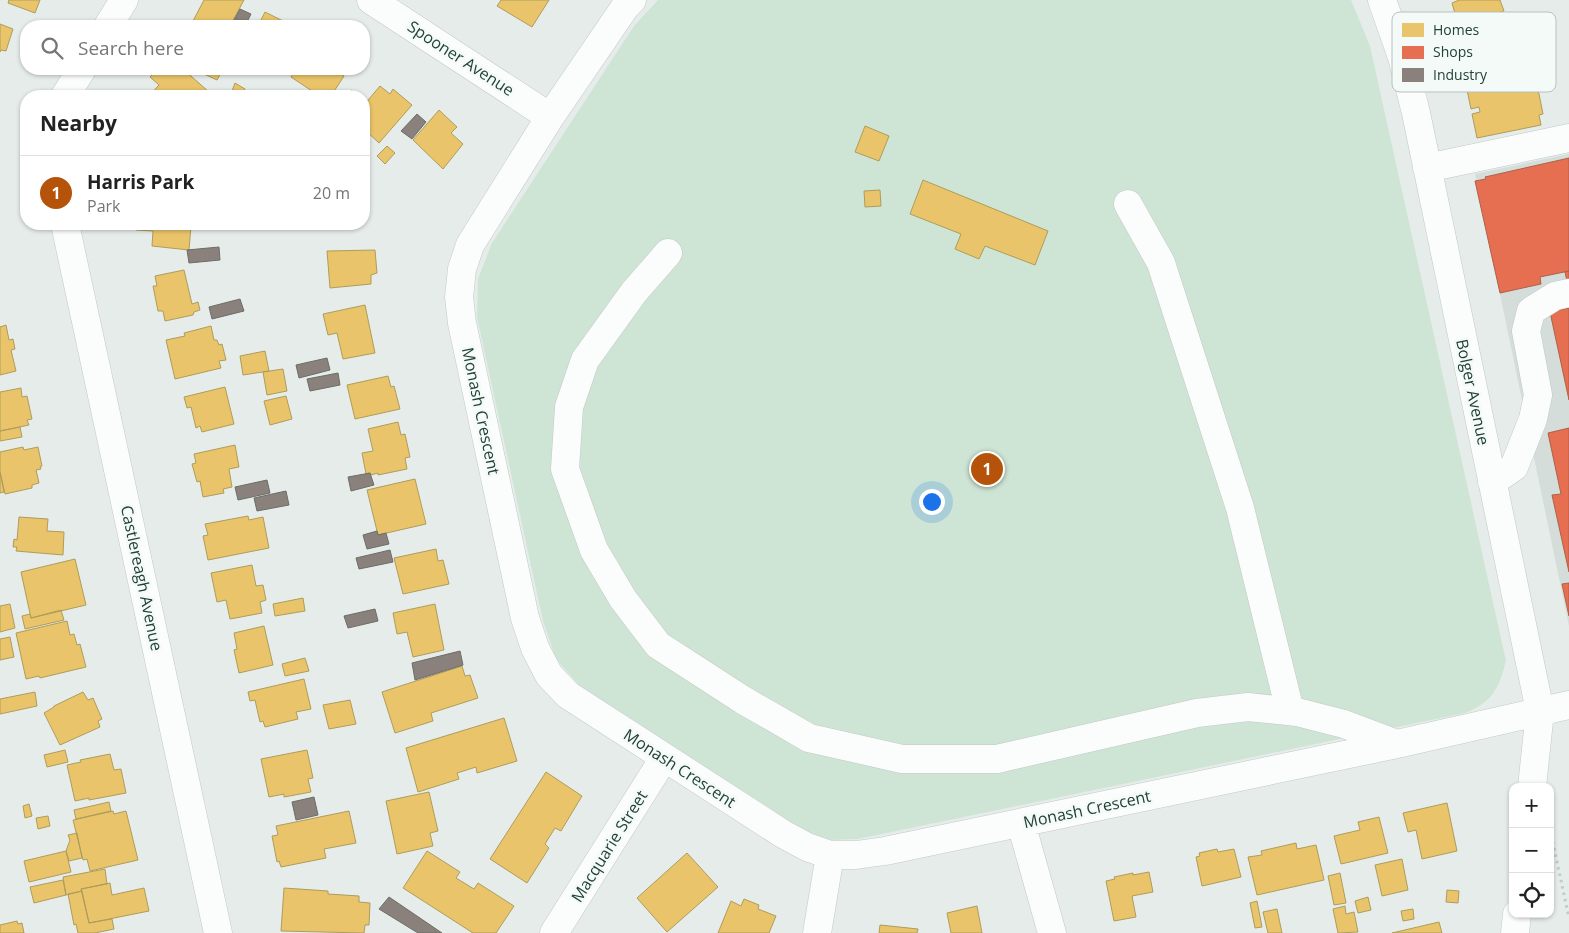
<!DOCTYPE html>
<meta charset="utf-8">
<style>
:root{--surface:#fff;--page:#f6f6f6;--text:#222;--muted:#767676;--line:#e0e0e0;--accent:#b45309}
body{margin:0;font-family:"Open Sans",sans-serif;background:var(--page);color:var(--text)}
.controls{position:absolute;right:15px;bottom:15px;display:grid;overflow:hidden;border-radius:10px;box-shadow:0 1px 4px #0004}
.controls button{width:45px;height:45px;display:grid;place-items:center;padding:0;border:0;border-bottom:1px solid var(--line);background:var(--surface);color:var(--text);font:25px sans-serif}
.you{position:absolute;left:931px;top:501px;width:18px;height:18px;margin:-12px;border:4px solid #fff;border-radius:50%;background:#1a73e8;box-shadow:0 0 0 8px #1a73e833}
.badge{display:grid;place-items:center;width:32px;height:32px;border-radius:50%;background:var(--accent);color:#fff;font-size:16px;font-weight:700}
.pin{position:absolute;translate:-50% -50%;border:2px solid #fff;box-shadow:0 1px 5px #0006}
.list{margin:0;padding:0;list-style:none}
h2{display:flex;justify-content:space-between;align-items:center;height:65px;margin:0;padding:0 20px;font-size:21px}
h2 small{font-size:16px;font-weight:400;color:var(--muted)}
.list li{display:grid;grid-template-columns:32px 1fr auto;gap:15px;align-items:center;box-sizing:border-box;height:75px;padding:0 20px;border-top:1px solid var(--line)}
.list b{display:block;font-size:19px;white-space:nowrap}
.list p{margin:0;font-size:16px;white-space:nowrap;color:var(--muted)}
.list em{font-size:16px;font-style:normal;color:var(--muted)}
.icon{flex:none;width:28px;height:28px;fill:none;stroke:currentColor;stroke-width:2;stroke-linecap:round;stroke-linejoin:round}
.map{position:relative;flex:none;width:1569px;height:933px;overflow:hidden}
.search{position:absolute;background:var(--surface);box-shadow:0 1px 4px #0004;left:20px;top:20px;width:350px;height:55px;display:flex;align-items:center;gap:12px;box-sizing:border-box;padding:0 18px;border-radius:20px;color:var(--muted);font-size:19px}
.panel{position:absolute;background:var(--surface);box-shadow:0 1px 4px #0004;left:20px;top:90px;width:350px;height:140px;border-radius:20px}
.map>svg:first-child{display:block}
.built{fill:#d4ddd9}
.green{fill:#cee5d5}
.homes{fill:#e9c46a;stroke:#ad9d5b}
.shops{fill:#e76f51;stroke:#ac6149}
.industry{fill:#8a817c;stroke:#6b6e67}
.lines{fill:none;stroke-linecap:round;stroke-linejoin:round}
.minor-casing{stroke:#c3c9c6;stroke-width:29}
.path{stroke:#c2cbc7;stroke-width:3;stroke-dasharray:2.5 4;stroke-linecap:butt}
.minor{stroke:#fbfcfc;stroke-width:28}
.labels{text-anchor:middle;stroke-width:5;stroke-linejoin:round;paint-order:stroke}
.street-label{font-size:16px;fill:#224137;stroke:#f4faf7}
.key{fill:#f4faf7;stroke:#b5c2bd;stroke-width:1}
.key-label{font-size:14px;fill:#224137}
</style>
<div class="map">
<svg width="1569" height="933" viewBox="0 0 1569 933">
<rect width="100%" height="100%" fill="#e6ece9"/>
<path class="built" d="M1569 154V626L1475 174Z"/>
<path class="green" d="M658 0H1351L1370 46 1506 661C1498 690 1493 701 1465 713L858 839 830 840 803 830 579 685 556 659 543 621 477 317 478 279 492 243 634 26Z"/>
<path class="homes" d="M9 0H40L35 13 8 3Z
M204 0H244L230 26H204L193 21Z
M501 0H549L532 27 497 6Z
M1459 0H1500L1504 11 1458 24 1452 3Z
M265 12 285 22 283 26H258Z
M0 24 13 29 6 51 1 50 0 52Z
M158 69H183L209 92 205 96H149L159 85 150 77Z
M207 69H223L217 80 204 74Z
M296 69H335V70L344 76 331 96H317L318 95 291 77Z
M1529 71 1531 80 1536 79 1543 114 1539 115 1541 125 1477 138 1472 114 1480 112 1479 107 1471 109 1467 90 1475 88 1474 83Z
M235 83 245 89 243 96H236L231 94Z
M380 86 390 94 393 89 412 105 379 143 364 129V105Z
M439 110 457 127 451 133 463 144 443 169 413 140Z
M865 126 889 136 879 161 855 152Z
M387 146 395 153 385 164 377 156Z
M923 180 1048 231 1035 265 985 246 979 259 955 249 961 234 910 214Z
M880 190 881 206 865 207 864 191Z
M137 224H183L182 225 191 226 189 250 152 246 153 231 136 230Z
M375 250 377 273 371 275V284L330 288 327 251Z
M184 270 192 304 198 302 200 310 194 312 193 315 165 321 163 311H158L153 286H157L155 276Z
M365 305 375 353 343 359 337 333 328 335 323 314Z
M6 325 9 340 13 339 15 349 11 350 16 371 0 375V327Z
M211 326 214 340H217L219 345 222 344 226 360 219 361 221 368 175 379 166 340 185 336 184 333Z
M265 351 269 371 243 375 240 356Z
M283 369 287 391 267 395 263 372Z
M388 376 391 387 394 386 400 409 355 419 347 385Z
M225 387 234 424 202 432 200 426 196 428 191 407 187 408 184 397Z
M21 388 22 397 27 396 32 419 27 420 29 425 0 431V392Z
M286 396 292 419 270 425 264 401Z
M398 422 401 435 405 434 410 457 405 458 407 469 378 475V473L371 475 370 473 366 474 362 453 373 451 368 429Z
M20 427 22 437 0 441V431Z
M235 445 239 467 229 469 232 487 223 489 224 493 203 497 200 481 197 482 192 464 196 463 194 454Z
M23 447 24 450 38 447 42 466 40 467 41 469 36 470 39 483 32 485V488L5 494 0 472V452Z
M0 472 4 492 0 493Z
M415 479 426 524 378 535 367 490Z
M248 516 249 520 263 517 269 548 208 560 203 536 208 535 205 524Z
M19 517 48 519 47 531 64 532 63 555 16 551 17 547H13L14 539 17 540Z
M436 549 438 561 443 560 449 584 403 594 394 558Z
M75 559 86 605 31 618 21 572Z
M252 565 256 586 263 585 266 600 260 602 262 613 230 619 226 600 217 602 211 573Z
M303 598 305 611 275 616 273 604Z
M10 604 15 628 0 632V606Z
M435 604 444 650 413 657 407 632 397 634 393 613Z
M61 610 64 620 25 629 22 616 30 614 31 618Z
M67 621 70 635 74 634 77 645 80 644 86 667 40 678 39 676 26 679 16 633Z
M264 626 273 665 239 673 234 650 237 649 234 633Z
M10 637 14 657 0 660V639Z
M305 658 309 671 285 676 282 664Z
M462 666 465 676 470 675 478 698 431 713 433 721 395 733 382 692Z
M304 679 311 709 296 712 298 719 265 727 263 721 260 722 255 700 250 701 248 692Z
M35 692 37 706 0 714V699Z
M83 692 88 700 93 698 102 719 98 721 100 727 60 745 44 713 54 707V706Z
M350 700 356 724 329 729 323 705Z
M504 718 517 761 477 773 476 767 457 773 459 779 418 792 406 748Z
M65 750 68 762 47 767 44 755Z
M307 750 313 778 308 779 311 792 284 797V794L269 797 261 759Z
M110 754 114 770 121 769 126 793 89 800V798L75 801 67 765 81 762 80 760Z
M546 772 582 796 561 831 555 828 545 844 549 848 527 883 490 859Z
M429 792 438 831 430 833 433 846 397 854 386 801Z
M109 802 111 811 76 819 74 810Z
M1447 803 1457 851 1422 859 1416 830 1408 832 1403 813Z
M29 804 32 816 25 818 23 806Z
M113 811 114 814 126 811 138 860 90 871 87 859 83 860 73 820Z
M349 811 356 843 324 849 326 858 281 867 279 861 277 862 272 836 278 835 276 826Z
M48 816 50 826 38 829 36 818Z
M1379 817 1388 853 1341 864 1334 836 1360 830 1358 822Z
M77 833 82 858 69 861 66 851 70 840 68 835Z
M1296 843 1297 849 1316 845 1324 880 1257 895 1248 857 1262 855 1261 851Z
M1217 849 1218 852 1234 849 1241 877 1202 886 1196 857 1200 856 1199 853Z
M66 851 71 872 29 882 24 861Z
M427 851 460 872 456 878 474 889 478 883 514 906 496 933H473L403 888Z
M687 853 718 887 667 932 637 898Z
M1402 859 1408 890 1382 896 1375 865Z
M105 869 107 884 81 889 82 891 66 895 63 877Z
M1149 872 1153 892 1132 896 1136 917 1114 921 1106 881 1115 879 1114 877 1133 873V875Z
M1340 873 1346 903 1334 905 1328 876Z
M63 880 66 895 34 903 30 887Z
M110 883 112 895 144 888 149 911 89 923 81 889Z
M284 888 328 891V894L359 896V902L370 903 369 925H365L364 933 281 931Z
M1447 890 1459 891 1458 903 1446 902Z
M82 891 89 923 112 919 114 929 95 933H78L76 924 74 925 68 894Z
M1368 897 1371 910 1358 913 1355 901Z
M744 899 759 905 758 909 776 916 769 933H718L731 901 741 906Z
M1257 901 1262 927 1255 928 1250 903Z
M977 906 982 933H951L947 913Z
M1345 906 1346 914 1354 912 1358 932 1338 933 1333 909Z
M1277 909 1282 933H1268L1263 912Z
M1413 909 1414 919 1403 921 1401 911Z
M17 921 18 924 22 923 24 933H0V925Z
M1439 922 1442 933H1392Z
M880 925 918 929 917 933H879Z"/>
<path class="shops" d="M1569 158V271L1540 277 1541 284 1500 293 1475 181 1486 179 1485 177Z
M1569 271V291L1565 272Z
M1569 308V400L1550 312Z
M1569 428V572L1552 495 1561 494 1548 433Z
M1569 583V616L1562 584Z"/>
<path class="industry" d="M240 9 251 14 245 26H231Z
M351 90 359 96H347Z
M417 114 426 122 412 139 401 131Z
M219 247 220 260 189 263 187 250Z
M240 299 244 311 212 319 209 307Z
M327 358 330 370 299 378 296 365Z
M338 373 340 385 310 391 307 379Z
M370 473 374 485 351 491 348 477Z
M267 480 270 493 238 500 235 487Z
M286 491 289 505 257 511 254 498Z
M377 531 378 535 386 533 389 544 367 549 363 535Z
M390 550 393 562 359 569 356 558Z
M375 609 378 621 348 628 344 616Z
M460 651 463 665 415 680 412 663Z
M314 797 318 815 296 820 292 802Z
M389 897 442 933H418L379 909Z"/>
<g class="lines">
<g class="minor-casing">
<path id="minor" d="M371 0 550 117
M632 0 625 7 550 117 470 245 462 269 459 297 462 323 525 618 535 648 549 675 568 695 783 834 807 847 830 855H856L885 851 1397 744 1569 705
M1382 0 1402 57 1416 113 1540 711 1532 787
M108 26 124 0
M65 96 82 69
M1427 168 1569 138
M1128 204 1161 263 1240 508 1290 711
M65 224 218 933
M668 253 634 292 585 360 569 407 565 469 594 550 623 599 658 645 743 700 809 738 902 759H997L1197 713 1248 707 1297 712 1344 724 1397 744
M1492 482 1514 467 1533 419 1538 395 1526 331 1531 311 1555 296 1569 293
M1021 823 1052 933
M554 933 664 758
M817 933 830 855
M1515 933 1517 914"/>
</g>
<path class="path" d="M1550 829 1569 918"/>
<use href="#minor" class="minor"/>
</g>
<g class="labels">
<g class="street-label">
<text transform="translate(461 58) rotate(33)" y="6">Spooner Avenue</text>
<text transform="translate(1473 392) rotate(78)" y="6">Bolger Avenue</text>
<text transform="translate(481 411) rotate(78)" y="6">Monash Crescent</text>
<text transform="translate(142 578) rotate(78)" y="6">Castlereagh Avenue</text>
<text transform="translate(680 768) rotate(33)" y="6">Monash Crescent</text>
<text transform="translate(1087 809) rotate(-12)" y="6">Monash Crescent</text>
<text transform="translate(609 846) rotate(-58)" y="6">Macquarie Street</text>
</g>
</g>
<rect x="1392" y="12" width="164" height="80" rx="8" class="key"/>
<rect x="1402" y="23" width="22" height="14" fill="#e9c46a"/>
<rect x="1402" y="46" width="22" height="13" fill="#e76f51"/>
<rect x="1402" y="68" width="22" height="14" fill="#8a817c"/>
<g class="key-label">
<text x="1433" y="35">Homes</text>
<text x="1433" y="57">Shops</text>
<text x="1433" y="80">Industry</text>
</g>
</svg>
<div class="controls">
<button>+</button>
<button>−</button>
<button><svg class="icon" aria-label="locate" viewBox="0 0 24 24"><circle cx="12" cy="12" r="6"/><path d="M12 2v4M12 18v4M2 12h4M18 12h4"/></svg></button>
</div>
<div class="you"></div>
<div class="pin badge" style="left:987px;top:469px">1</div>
<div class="search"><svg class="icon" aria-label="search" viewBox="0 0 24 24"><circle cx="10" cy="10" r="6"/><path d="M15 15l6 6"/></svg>Search here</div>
<section class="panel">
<h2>Nearby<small></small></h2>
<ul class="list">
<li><span class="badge">1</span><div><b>Harris Park</b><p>Park</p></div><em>20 m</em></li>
</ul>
</section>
</div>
